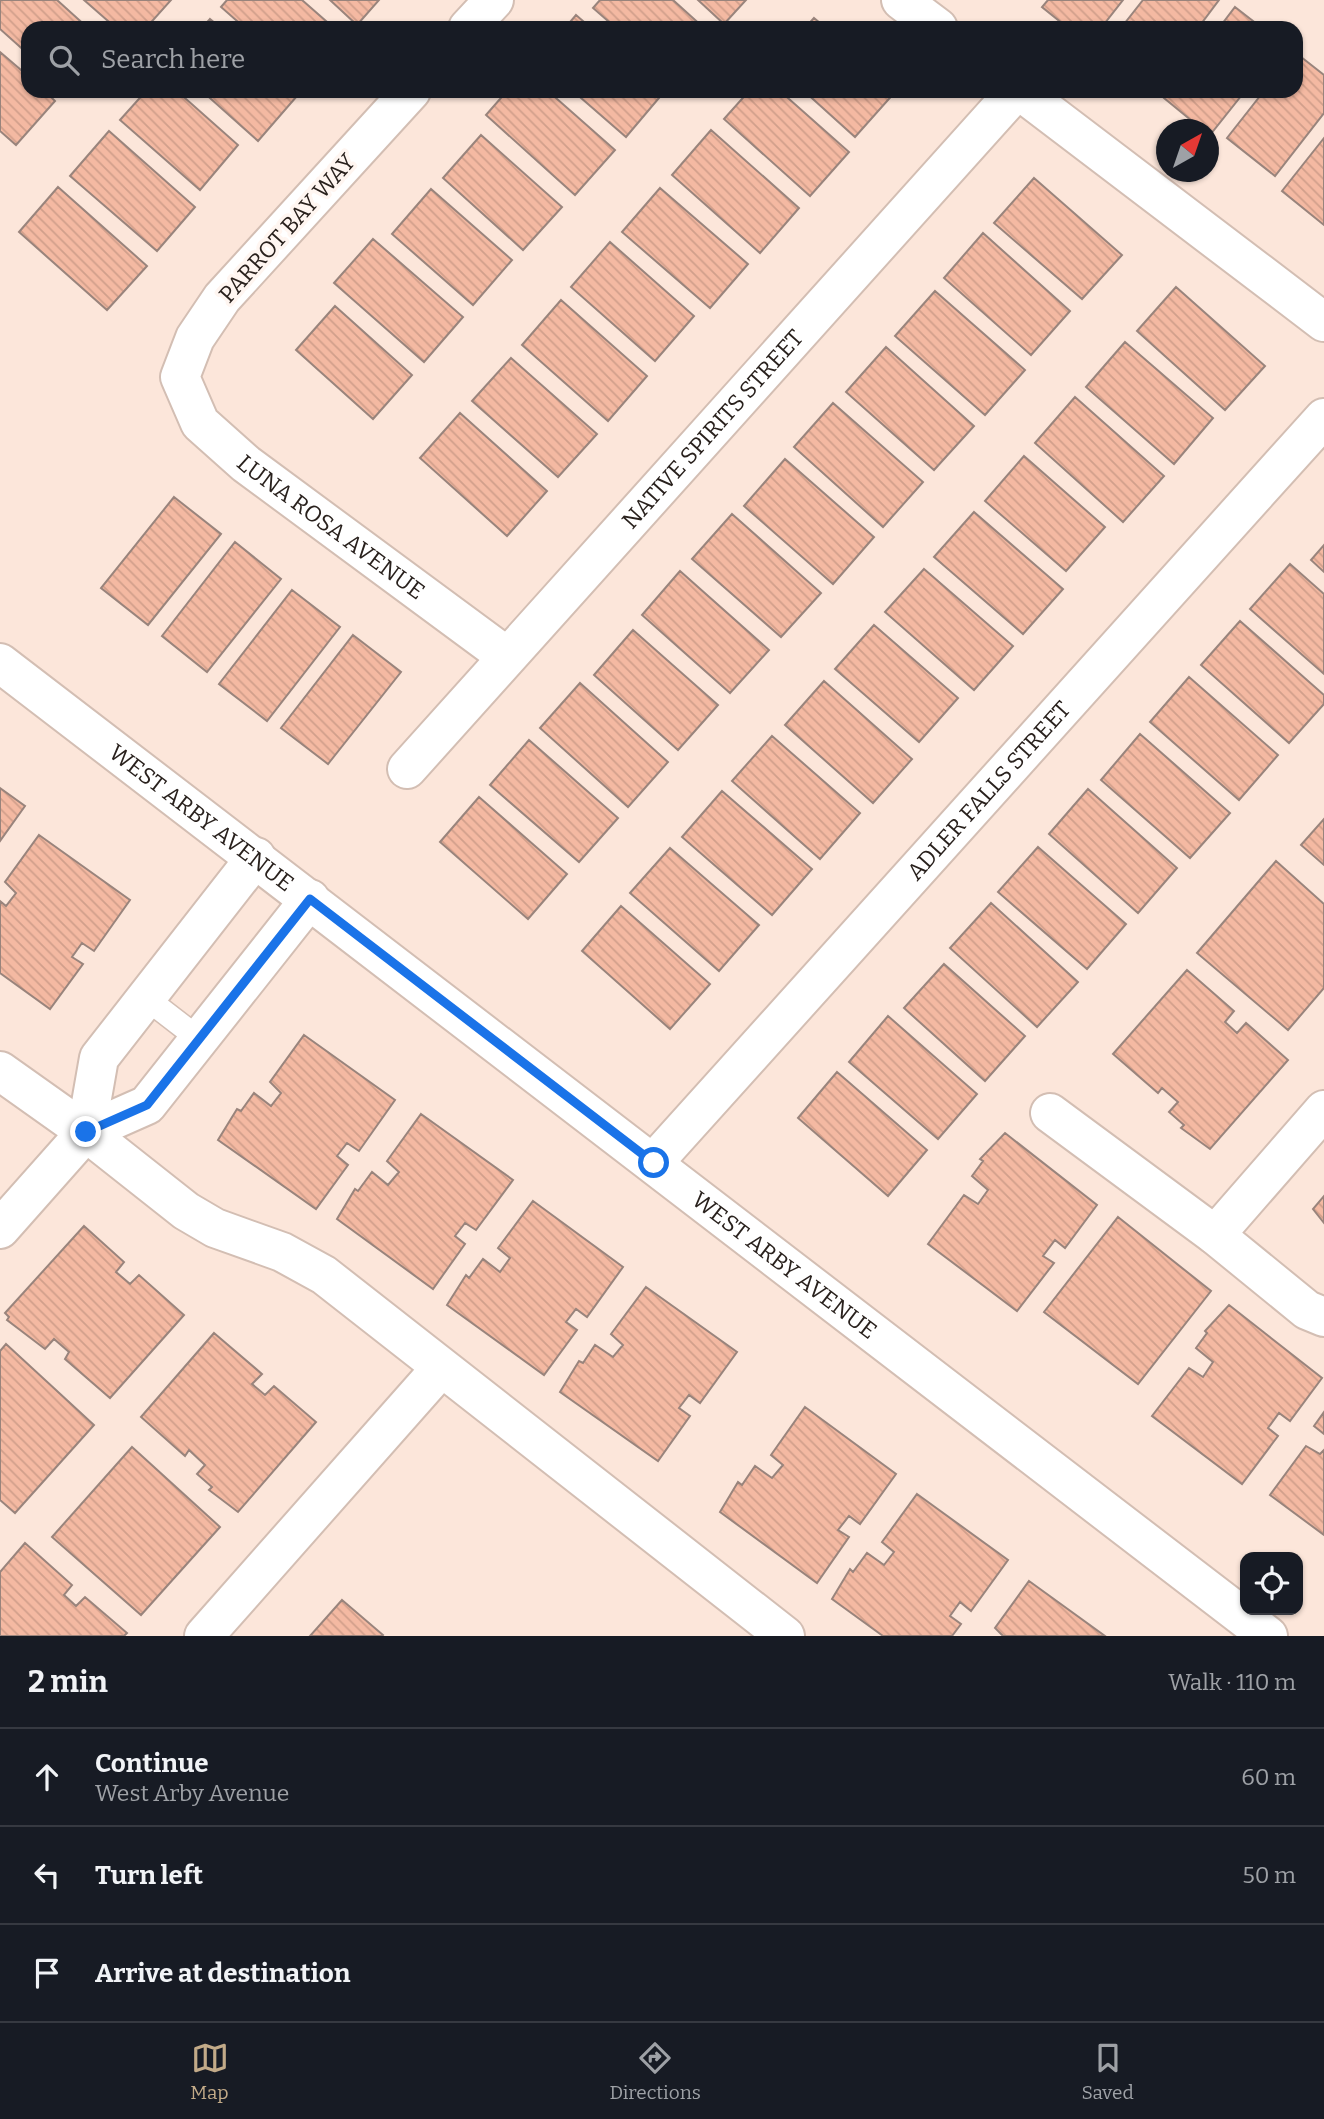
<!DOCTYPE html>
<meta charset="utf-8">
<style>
:root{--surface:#171b24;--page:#20242c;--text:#f1f3f6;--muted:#9ea1a6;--line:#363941;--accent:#c2aa88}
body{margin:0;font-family:Bitter,serif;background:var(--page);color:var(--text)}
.controls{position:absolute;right:21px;bottom:21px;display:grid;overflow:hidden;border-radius:14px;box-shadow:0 2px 5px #0004}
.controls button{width:63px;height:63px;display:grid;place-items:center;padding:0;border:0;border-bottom:2px solid var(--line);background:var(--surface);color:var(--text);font:35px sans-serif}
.compass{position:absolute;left:1156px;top:119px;width:63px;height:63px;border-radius:50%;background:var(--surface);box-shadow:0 2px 5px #0004;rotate:40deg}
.stop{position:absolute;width:21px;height:21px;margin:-16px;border:5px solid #1a73e8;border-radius:50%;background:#fff}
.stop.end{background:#1a73e8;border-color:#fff;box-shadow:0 2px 7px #0008}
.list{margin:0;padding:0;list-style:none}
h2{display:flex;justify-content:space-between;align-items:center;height:91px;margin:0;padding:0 28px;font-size:30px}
h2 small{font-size:23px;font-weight:400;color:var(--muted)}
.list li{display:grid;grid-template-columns:46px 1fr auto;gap:21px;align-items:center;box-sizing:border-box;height:98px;padding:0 28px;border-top:2px solid var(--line)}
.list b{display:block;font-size:26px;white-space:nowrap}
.list p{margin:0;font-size:23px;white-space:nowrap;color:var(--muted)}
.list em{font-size:23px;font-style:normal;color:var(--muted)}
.icon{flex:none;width:38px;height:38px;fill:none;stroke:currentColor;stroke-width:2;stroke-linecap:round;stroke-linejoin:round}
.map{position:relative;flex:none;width:1324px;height:1636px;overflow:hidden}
.search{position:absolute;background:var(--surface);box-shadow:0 2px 5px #0004;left:21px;right:21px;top:21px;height:77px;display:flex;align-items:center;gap:18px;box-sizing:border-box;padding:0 24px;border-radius:21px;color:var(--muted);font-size:26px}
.sheet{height:385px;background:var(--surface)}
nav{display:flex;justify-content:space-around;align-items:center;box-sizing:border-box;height:98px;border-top:2px solid var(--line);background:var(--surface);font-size:19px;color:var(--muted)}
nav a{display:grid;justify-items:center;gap:4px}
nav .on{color:var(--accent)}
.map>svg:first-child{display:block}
.building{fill:url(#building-back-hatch);stroke:#99847c;stroke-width:2}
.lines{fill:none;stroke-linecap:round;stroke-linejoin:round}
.service-casing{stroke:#d3beb3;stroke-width:26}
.minor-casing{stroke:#d3beb3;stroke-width:42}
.service{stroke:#fff;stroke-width:23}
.minor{stroke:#fff;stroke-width:38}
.route{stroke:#1a73e8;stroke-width:9}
.labels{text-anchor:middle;stroke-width:7;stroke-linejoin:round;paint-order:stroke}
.street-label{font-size:23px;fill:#29211d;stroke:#fff6f1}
</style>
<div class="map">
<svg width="1324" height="1636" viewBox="0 0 1324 1636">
<defs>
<pattern id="building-back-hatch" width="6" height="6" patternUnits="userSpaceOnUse" patternTransform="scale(1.75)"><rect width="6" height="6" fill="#f4b9a2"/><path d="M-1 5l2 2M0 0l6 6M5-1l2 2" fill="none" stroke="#d19f8b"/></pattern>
</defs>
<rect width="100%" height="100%" fill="#fce6da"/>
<path class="building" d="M0 0H57L88 28H28V54L0 29Z
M84 0H171L146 28H116Z
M227 0H302L334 28H245L221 7Z
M330 0H379L357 25Z
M600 0H673L704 28H616L593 8Z
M698 0H746L724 24Z
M1048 0H1123L1101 28H1068L1042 7Z
M1143 0H1219L1198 28H1121Z
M1235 7 1262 28H1219Z
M576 15 591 28H565Z
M814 18 826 28H805Z
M210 19 221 28H202Z
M0 52 28 76V91H45L55 101 16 145 0 131Z
M1296 53 1324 75V113L1275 176 1227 138 1264 91H1296Z
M146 91H177L238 145 200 190 120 120Z
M202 91H292L297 96 258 141Z
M507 91H548L615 150 575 195 486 115Z
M573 91H663L664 92 626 137Z
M749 91H780L849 152 810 196 724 119Z
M804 91H896L855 137Z
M1169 91H1245L1210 135 1208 130H1203L1164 98Z
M711 130 799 208 760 253 672 175Z
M109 131 195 207 157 251 70 176Z
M481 135 562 207 523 250 443 178Z
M1324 138V225L1282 191Z
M1034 178 1122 255 1082 299 994 223Z
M58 187 147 266 107 310 19 232Z
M660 188 748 264 710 308 622 232Z
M431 189 512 260 473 305 392 234Z
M983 233 1070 311 1031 355 944 278Z
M373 239 463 317 424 362 334 283Z
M610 242 694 316 655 361 571 287Z
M1176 287 1265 366 1225 410 1137 331Z
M935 291 1025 370 985 415 895 336Z
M561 300 647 376 608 421 522 345Z
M335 306 412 375 373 419 296 350Z
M1125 342 1213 418 1174 464 1086 387Z
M886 347 974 426 934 470 846 392Z
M511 358 597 434 558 477 472 401Z
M1075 397 1164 476 1123 522 1035 443Z
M833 403 923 482 883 527 794 447Z
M460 413 547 491 507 536 420 458Z
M1024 456 1105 527 1066 571 985 501Z
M785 459 874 537 833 584 744 506Z
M174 497 221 534 148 625 101 588Z
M974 512 1063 589 1023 634 934 557Z
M732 514 821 593 781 637 692 559Z
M235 542 281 579 207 672 162 636Z
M1324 545V572L1311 560Z
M1290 564 1324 594V674L1250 609Z
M924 569 1013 646 974 690 885 612Z
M680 571 769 650 730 693 642 615Z
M292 590 340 627 267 721 219 684Z
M1240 621 1324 695V704L1289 743 1201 665Z
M874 625 958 698 919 742 835 669Z
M633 630 718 705 678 750 594 675Z
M353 635 401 672 328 764 281 728Z
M1189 677 1278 755 1239 800 1150 722Z
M824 681 912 759 873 803 785 725Z
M580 683 668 762 628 807 540 728Z
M1140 734 1230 813 1190 858 1101 780Z
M772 736 860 813 820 859 732 781Z
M529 740 618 818 579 862 490 785Z
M0 788 25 806 0 841Z
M1088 789 1177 868 1138 913 1049 834Z
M722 791 812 869 772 915 682 837Z
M479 797 567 874 528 919 440 842Z
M1324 819V865L1301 845Z
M39 835 130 900 94 951 82 943 72 957 83 964 50 1009 0 973V901L6 906 16 893 5 882Z
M1038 847 1126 924 1087 969 998 892Z
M670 848 759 925 719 971 630 893Z
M1276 861 1324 904V988L1288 1030 1197 953Z
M991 903 1078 982 1037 1027 950 948Z
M621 906 710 984 670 1029 582 951Z
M944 964 1025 1036 985 1081 904 1008Z
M1187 970 1234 1011 1225 1022 1237 1033 1246 1023 1288 1060 1210 1149 1181 1128 1184 1125 1169 1112 1178 1102 1162 1088 1158 1093 1113 1054Z
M888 1016 977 1094 938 1139 849 1062Z
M304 1035 395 1100 359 1151 347 1143 337 1156 348 1165 316 1209 218 1140 237 1109 241 1111 254 1093 271 1106 281 1093 270 1082Z
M837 1072 927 1150 888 1196 798 1118Z
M421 1114 513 1180 476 1230 465 1223 455 1236 465 1244 433 1289 337 1219 355 1189 358 1191 372 1172 388 1185 399 1172 387 1161Z
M1005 1133 1097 1205 1065 1248 1055 1240 1043 1256 1054 1263 1017 1311 928 1244 964 1195 978 1204 988 1190 972 1176 983 1161 980 1159Z
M1324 1196V1223L1313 1209Z
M533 1201 623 1267 587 1317 576 1309 566 1322 577 1330 544 1375 447 1305 466 1275 469 1278 483 1259 500 1272 510 1258 498 1248Z
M1118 1217 1211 1291 1138 1384 1044 1312Z
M84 1226 124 1262 116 1272 130 1284 139 1275 184 1315 110 1398 65 1359 69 1352 54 1339 45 1349 7 1320 9 1317 5 1313Z
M646 1287 737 1352 700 1403 689 1395 679 1408 690 1416 658 1461 560 1392 579 1361 583 1363 595 1345 613 1357 623 1345 611 1334Z
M1229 1305 1322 1378 1290 1421 1279 1413 1268 1428 1278 1436 1242 1484 1152 1416 1189 1368 1203 1377 1213 1362 1196 1348 1207 1333 1205 1331Z
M214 1333 262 1374 252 1384 265 1395 274 1386 316 1422 238 1512 209 1490 212 1487 197 1474 205 1465 189 1450 185 1456 141 1417Z
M6 1344 94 1425 15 1513 0 1500V1351Z
M805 1407 896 1474 860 1524 849 1516 838 1530 849 1537 817 1583 720 1512 738 1482 742 1485 755 1466 772 1478 783 1465 771 1455Z
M1324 1412V1434L1314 1426Z
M1306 1446 1320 1454 1324 1450V1535L1270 1495Z
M132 1447 220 1527 141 1615 52 1537Z
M917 1494 1008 1560 971 1611 960 1602 950 1616 961 1624 952 1636H883L832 1599 850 1569 853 1572 867 1553 884 1565 894 1552 882 1542Z
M25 1543 72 1585 64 1595 76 1606 85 1597 127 1633 124 1636H0V1572Z
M1029 1581 1105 1636H1003L995 1628Z
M342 1600 383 1635 382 1636H310Z"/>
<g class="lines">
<g class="service-casing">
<path id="service" d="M146 998 199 1039"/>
</g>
<g class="minor-casing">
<g id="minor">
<path d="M901 0 938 28"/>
<path d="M468 28 494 0"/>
<path id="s1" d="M411 91 222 298 195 338 180 377 200 423 246 464 506 656"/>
<path d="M1020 91 1324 322"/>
<path id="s2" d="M0 663 1268 1636"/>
<path id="s3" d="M407 769 1016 91"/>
<path d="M0 1071 86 1132 186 1211 215 1228 282 1252 324 1275 785 1636"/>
<path d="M1050 1113 1215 1235 1307 1310 1324 1317"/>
<path d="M86 1132 99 1058 256 857"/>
<path id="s4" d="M654 1162 1324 418"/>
<path d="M0 1229 86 1132 147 1105 310 899"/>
<path d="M1215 1235 1324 1110"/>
<path d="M204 1636 441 1368"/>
</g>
</g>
<use href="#service" class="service"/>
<use href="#minor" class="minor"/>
</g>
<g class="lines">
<path class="route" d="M86 1132 147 1105 310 899 654 1163"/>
</g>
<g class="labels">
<g class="street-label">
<text transform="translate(287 228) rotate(-48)" y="8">PARROT BAY WAY</text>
<text dy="8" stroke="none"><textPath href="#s3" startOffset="457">NATIVE SPIRITS STREET</textPath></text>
<text dy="8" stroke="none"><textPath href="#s1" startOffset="588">LUNA ROSA AVENUE</textPath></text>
<text dy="8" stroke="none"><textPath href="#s4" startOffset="500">ADLER FALLS STREET</textPath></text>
<text dy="8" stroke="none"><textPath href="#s2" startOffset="254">WEST ARBY AVENUE</textPath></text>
<text dy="8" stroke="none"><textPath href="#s2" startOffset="989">WEST ARBY AVENUE</textPath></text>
</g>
</g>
</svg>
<div class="controls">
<button><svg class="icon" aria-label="locate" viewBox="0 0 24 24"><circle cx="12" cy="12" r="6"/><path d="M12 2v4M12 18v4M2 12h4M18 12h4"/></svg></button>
</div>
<svg class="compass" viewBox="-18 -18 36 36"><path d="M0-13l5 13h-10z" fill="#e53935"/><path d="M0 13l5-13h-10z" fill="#9ea1a6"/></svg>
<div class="stop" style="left:654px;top:1163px"></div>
<div class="stop end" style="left:86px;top:1132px"></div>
<div class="search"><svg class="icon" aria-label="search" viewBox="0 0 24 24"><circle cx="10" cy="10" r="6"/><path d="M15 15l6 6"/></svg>Search here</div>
</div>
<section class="sheet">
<h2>2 min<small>Walk · 110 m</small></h2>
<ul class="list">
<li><svg class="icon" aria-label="ahead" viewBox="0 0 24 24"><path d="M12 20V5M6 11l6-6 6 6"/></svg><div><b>Continue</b><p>West Arby Avenue</p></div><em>60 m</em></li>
<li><svg class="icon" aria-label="left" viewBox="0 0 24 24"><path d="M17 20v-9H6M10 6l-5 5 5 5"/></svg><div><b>Turn left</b></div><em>50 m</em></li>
<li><svg class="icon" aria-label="arrive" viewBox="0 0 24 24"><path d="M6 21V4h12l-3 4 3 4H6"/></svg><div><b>Arrive at destination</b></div></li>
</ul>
</section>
<nav>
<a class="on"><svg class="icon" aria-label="map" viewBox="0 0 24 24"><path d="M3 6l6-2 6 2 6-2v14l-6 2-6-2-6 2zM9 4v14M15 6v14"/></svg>Map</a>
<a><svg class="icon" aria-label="directions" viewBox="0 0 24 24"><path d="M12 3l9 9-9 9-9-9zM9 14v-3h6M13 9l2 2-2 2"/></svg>Directions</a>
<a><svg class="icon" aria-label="saved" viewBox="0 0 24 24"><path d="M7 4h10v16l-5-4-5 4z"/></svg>Saved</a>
</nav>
